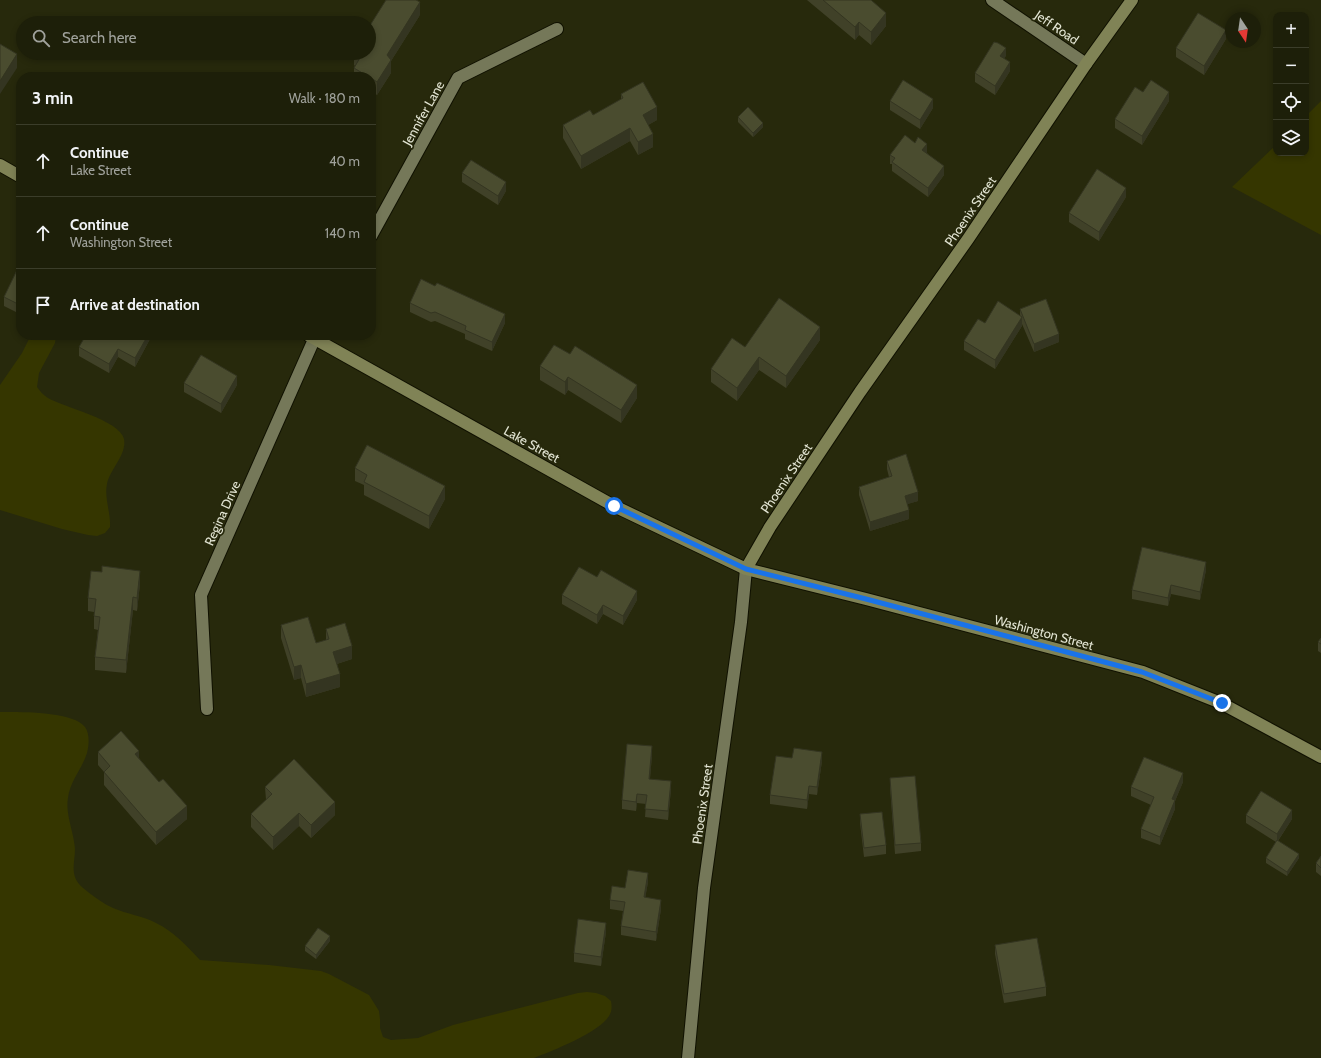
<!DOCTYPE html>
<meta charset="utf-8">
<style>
:root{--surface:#1d1f09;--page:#2a2c17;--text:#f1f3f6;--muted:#a0a29c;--line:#3b3d2a}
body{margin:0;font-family:Cabin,sans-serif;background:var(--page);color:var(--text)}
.controls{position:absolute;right:12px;top:12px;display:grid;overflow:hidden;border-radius:8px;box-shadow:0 2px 6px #0003}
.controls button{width:36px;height:36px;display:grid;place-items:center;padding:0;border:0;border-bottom:1px solid var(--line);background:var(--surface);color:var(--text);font:20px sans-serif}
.compass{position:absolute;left:1225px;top:12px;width:36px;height:36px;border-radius:50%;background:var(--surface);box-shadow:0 2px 6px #0003;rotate:167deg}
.stop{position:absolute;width:12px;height:12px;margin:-9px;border:3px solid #1a73e8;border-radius:50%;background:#fff}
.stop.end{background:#1a73e8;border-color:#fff;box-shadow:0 1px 4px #0008}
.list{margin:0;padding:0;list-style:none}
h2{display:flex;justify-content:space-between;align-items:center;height:52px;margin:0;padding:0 16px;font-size:17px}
h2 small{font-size:13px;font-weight:400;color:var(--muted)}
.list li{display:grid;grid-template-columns:26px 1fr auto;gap:12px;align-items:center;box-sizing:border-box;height:72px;padding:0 16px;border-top:1px solid var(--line)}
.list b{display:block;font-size:15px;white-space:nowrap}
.list p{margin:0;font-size:13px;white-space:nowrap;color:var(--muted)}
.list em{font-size:13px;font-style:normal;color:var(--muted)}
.icon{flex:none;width:22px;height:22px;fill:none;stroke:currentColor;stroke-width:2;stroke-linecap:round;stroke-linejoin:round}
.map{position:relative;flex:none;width:1321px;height:1058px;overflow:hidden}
.search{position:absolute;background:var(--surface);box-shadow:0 2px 6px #0003;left:16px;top:16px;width:360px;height:44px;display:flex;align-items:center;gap:10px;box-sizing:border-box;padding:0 14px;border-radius:22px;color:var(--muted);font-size:15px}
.panel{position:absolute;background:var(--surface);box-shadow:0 2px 6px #0003;left:16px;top:72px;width:360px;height:268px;border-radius:16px}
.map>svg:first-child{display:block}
.green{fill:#353600}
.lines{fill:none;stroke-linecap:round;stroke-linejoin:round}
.street-casing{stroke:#101100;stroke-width:14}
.secondary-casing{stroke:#101100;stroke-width:14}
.street{stroke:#757859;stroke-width:12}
.secondary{stroke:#808356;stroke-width:12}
.wall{fill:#404128}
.shaded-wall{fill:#343521}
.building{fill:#4a4c2f;stroke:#343521}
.route{stroke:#1a73e8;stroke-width:5}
.labels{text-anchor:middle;stroke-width:3.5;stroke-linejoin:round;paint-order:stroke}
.street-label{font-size:13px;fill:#e3e5d4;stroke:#27290c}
</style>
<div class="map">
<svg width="1321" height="1058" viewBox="0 0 1321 1058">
<rect width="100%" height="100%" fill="#27290c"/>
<path class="green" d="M1321 101V235L1232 187 1276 145V153H1306V116Z
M33 335H56L55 343 39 373 37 387C40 391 43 395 48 398 63 407 120 420 124 439 127 455 110 469 107 484 104 498 111 513 110 527L105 533 97 536 88 535 62 529 0 510V385L22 353 30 337Z
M0 712C19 712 73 711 85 727 90 734 89 745 87 753 82 769 70 781 68 798 65 814 74 832 75 849 75 861 70 873 79 884 81 887 85 889 88 892 96 898 104 904 113 908 127 914 143 916 156 923 173 931 187 946 200 960L269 965 321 971 329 974 369 995 379 1011 380 1019V1028L383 1037 391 1040 418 1038 453 1025 578 993 587 992 596 993 605 996 611 1001C612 1007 612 1011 609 1016 600 1032 552 1051 534 1058H0Z"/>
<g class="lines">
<g class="street-casing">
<path id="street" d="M992 0 1086 64
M371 236 458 78 557 29
M207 709 201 595 316 335
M688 1058 704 888 741 622 746 569"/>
</g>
<g class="secondary-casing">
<path id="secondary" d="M0 165 21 177
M308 335 614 506 746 569 866 599 1143 672 1221 703 1321 757
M746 569 770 527 860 392 968 239 1086 64 1132 0"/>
</g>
<use href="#street" class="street"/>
<use href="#secondary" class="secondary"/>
</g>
<path class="wall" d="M807 0H871L886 26 871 45 859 35 855 40Z
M420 15 391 61V73L377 95 371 91V77H354V68L355 66 354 65V53H369Z
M1226 39 1204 75 1176 57V48Z
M1006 56 1004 58 1010 71 995 95 975 82V73Z
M1143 92 1169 101 1142 145 1115 128V119Z
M621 94 657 120 648 125 653 147 638 155 630 141 581 169 563 138V125L593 115 621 100Z
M890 101 933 108 920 129 890 110Z
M738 117 763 127 753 137 738 122Z
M927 153 944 175 928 197 892 171V164H890V155Z
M462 173 506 191 498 205 462 182Z
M1126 197 1099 241 1069 222V213Z
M21 266V313L20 314 4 306V297Z
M410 303 505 323 492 351 465 339V334L435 321 431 322 410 312Z
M1020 309 1059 342 1034 352 1022 324V326L995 369 964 350V341L985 323 1020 315Z
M150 335V339L135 367 118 357 109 373 79 356V347Z
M820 340 786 388 759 370 737 401 711 382V369L745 347Z
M540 366 637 398 621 423 568 390 565 395 540 380Z
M184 383 237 385 221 413 184 392Z
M887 461 918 501 907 504 909 519 870 531 859 495V487L889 477 887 469Z
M355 468 445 499 429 529 364 495V485L355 481Z
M1206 570 1200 600 1171 594 1168 606 1132 599V590Z
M140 584 137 611 133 610 126 673 95 670V657L98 630 94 629V612L88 611V598Z
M562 595 637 600 623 625 603 614 597 624 562 604Z
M281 625 316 643 326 640V629L352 659 337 664 340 687 306 697 301 678 294 680 281 638Z
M1321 638V653L1318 651V642Z
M98 752 139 758 187 819 156 845 104 785V772L98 765Z
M652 755 650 779 671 789 668 820 645 817 646 804 637 803 636 811 622 809V800Z
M822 761 817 795 809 794 807 809 770 804V795Z
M890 778 921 843V851L895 854 890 787Z
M1183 782 1175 801V809L1160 845 1141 838V829L1151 805 1131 796V787Z
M265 787 335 815 311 838 299 826 273 850 251 827V814L266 800Z
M860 814 886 845V854L864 857 860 823Z
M1246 815 1292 819 1278 841 1299 858 1287 876 1266 863V858L1276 842 1246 823Z
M1321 856V876L1316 872V863Z
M648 882 645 898 661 909 656 941 621 935V926L623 911 610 909V900L625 888Z
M606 932 601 966 574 962V953Z
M330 941 316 959 305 951V946Z
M995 945 1046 987V996L1004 1003 995 954Z"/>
<path class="shaded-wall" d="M420 2V15L391 61V73L377 95V82L387 55Z
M886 13V26L871 45V32Z
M859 22V35L855 40V27Z
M1226 30V39L1204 75V66Z
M1006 48V56L1000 65V56Z
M17 54V68L0 94V81Z
M1010 62V71L995 95V86Z
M1169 92V101L1142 145V136Z
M933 99V108L920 129V120Z
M657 107V120L643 128V115Z
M763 123V127L753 137V133Z
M630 128V141L581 169V156Z
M653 134V147L638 155V142Z
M927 144V153L922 159V150Z
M944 166V175L928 197V188Z
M506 182V191L498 205V196Z
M1126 188V197L1099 241V232Z
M21 304V313L20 314V305Z
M505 314V323L492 351V342Z
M1022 317V326L995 369V360Z
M820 327V340L786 388V376Z
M1059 334V342L1034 352V344Z
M148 335H150V339L135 367V358Z
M118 349V357L109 373V364Z
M759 357V370L737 401V388Z
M237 376V385L221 413V404Z
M568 377V390L565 395V382Z
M637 385V398L621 423V410Z
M445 486V499L429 529V516Z
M918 492V501L905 505V496Z
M909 510V519L870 531V522Z
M1206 562V570L1200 600V592Z
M140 571V584L137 611V598Z
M1171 585V594L1168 606V598Z
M637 591V600L623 625V616Z
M133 597V610L126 673V660Z
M603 605V614L597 624V615Z
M352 646V659L333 665V652Z
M301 665V678L294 680V667Z
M340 674V687L306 697V684Z
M652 746V755L649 788V779Z
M139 751V764L135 754Z
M822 752V761L817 795V787Z
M1183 773V782L1175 801V809L1160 845V837L1172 799Z
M671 781V789L668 820V811Z
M809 786V794L807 809V800Z
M637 794V803L636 811V802Z
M335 802V815L311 838V825Z
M187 806V819L156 845V832Z
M1292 810V819L1277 842V834Z
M299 813V826L273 850V837Z
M1299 854V858L1287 876V872Z
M648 873V882L644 906V897Z
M661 900V909L656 941V932Z
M606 923V932L601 966V957Z
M330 936V941L316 959V955Z"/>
<path class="building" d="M386 0H416L420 2 387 55 391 60 377 82 371 78V77H369L354 68 361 56 356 53H369V27Z
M823 0H871L886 13 871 32 859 22 855 27Z
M1198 13 1226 30 1204 66 1176 48Z
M994 42 998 43 1006 48 1000 56 1010 62 995 86 975 73Z
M0 44 17 54 0 81Z
M903 80 933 99 920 120 890 101Z
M1151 80 1169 92 1142 136 1115 119 1135 87 1143 92Z
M643 82 657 107 643 115 653 134 638 142 630 128 581 156 563 125 590 110 593 115 623 98 621 94Z
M748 107 763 123 753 133 738 117Z
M905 135 915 143 918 137 927 144 922 150 944 166 928 188 892 162 895 158 890 155Z
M471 160 506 182 498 196 462 173Z
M1097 169 1126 188 1099 232 1069 213Z
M21 266V304L20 305 4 297 18 268Z
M421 279 435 286 437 283 505 314 492 342 465 330 466 326 435 312 431 313 410 303Z
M779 298 820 327 786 376 759 357 737 388 711 369 732 338 745 347Z
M1046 299 1059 334 1034 344 1020 309Z
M998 301 1022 317 995 360 964 341 978 319 985 323Z
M86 335H148L135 358 118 349 109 364 79 347Z
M554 345 570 354 575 346 637 385 621 410 568 377 565 382 540 366Z
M201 355 237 376 221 404 184 383Z
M367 445 445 486 429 516 364 482 367 475 355 468Z
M906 454 918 492 905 496 909 510 870 522 859 487 892 476 887 461Z
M1142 547 1206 562 1200 592 1171 585 1168 598 1132 590Z
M102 566 140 571 137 598 133 597 126 660 95 657 100 617 94 616 96 599 88 598 91 571 102 572Z
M579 567 597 577 601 570 637 591 623 616 603 605 597 615 562 595Z
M308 617 316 643 329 639 326 629 345 623 352 646 333 652 340 674 306 684 301 665 294 667 281 625Z
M1321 638V644L1318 642Z
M121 731 139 751 135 754 159 782 163 779 187 806 156 832 104 772 110 766 98 752Z
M627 744 652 746 649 779 671 781 668 811 645 809 647 795 637 794 636 802 622 800Z
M794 748 822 752 817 787 809 786 807 800 770 795 776 756 792 758Z
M1144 757 1183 773 1172 799 1175 800 1160 837 1141 829 1154 797 1131 787Z
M294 759 335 802 311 825 299 813 273 837 251 814 272 794 265 787Z
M915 776 921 843 895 845 890 778Z
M1261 791 1292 810 1277 834 1246 815Z
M882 812 886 845 864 848 860 814Z
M1277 840 1299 854 1287 872 1266 858Z
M1321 856V868L1316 863Z
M628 870 648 873 644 897 661 900 656 932 621 926 625 902 610 900 612 886 625 888Z
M578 919 606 923 601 957 574 953Z
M318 928 330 936 316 955 305 946Z
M1037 938 1046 987 1004 994 995 945Z"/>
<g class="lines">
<path class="route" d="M614 506 746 569 866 599 1142 672 1222 703"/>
</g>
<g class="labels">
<g class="street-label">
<text transform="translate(1057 27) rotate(34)" y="5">Jeff Road</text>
<text transform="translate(423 113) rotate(-61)" y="5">Jennifer Lane</text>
<text transform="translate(970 211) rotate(-56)" y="5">Phoenix Street</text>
<text transform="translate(532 444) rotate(29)" y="5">Lake Street</text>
<text transform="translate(786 478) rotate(-56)" y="5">Phoenix Street</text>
<text transform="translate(222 513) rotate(-66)" y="5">Regina Drive</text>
<text transform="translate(1044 632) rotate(15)" y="5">Washington Street</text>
<text transform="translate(702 804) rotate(-82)" y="5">Phoenix Street</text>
</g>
</g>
</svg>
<div class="controls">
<button>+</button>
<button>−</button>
<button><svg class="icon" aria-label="locate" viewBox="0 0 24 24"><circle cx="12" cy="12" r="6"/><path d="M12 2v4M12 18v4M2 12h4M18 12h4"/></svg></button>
<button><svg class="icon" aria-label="layers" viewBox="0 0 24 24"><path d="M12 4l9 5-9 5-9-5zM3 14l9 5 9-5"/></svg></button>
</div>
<svg class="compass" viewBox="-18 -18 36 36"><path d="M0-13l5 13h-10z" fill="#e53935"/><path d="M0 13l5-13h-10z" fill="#a0a29c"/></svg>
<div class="stop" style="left:614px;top:506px"></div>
<div class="stop end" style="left:1222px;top:703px"></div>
<div class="search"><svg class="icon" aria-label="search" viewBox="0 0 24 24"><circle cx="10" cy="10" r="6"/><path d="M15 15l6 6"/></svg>Search here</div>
<section class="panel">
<h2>3 min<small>Walk · 180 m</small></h2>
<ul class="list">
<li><svg class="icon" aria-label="ahead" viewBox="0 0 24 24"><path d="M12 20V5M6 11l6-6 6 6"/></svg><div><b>Continue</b><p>Lake Street</p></div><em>40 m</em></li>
<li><svg class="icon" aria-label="ahead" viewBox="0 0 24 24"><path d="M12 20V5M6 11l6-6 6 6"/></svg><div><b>Continue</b><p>Washington Street</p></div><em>140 m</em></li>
<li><svg class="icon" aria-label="arrive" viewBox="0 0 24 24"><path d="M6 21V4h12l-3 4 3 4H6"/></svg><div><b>Arrive at destination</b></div></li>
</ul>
</section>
</div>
